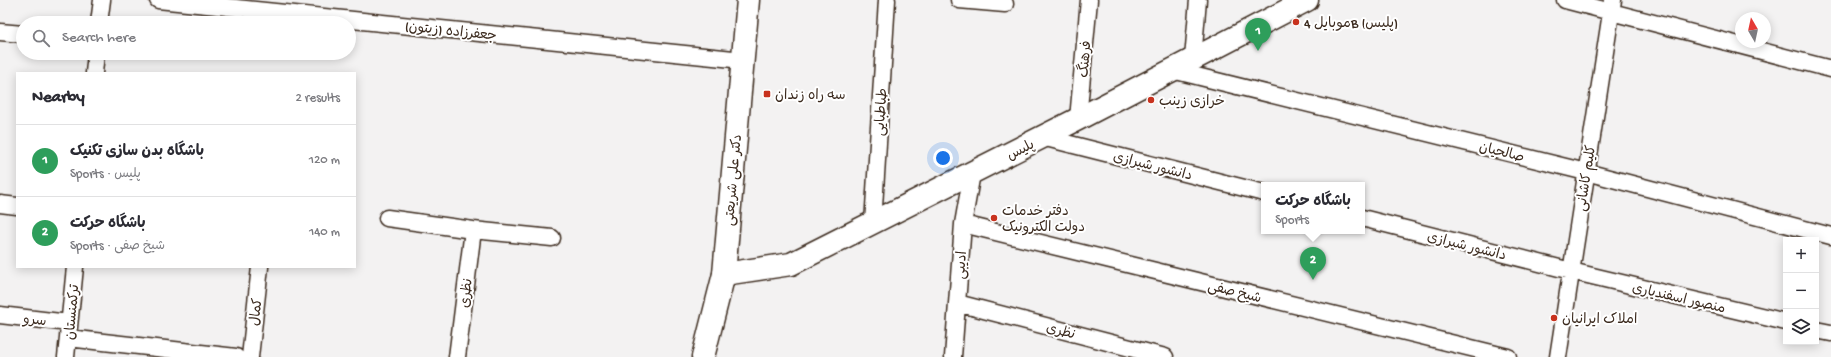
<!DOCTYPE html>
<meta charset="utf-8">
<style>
:root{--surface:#fff;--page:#f7f7f7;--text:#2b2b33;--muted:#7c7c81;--line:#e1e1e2;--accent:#c8321e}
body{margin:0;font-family:"Gochi Hand","Playpen Sans Arabic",sans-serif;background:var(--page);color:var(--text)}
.controls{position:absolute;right:12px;bottom:12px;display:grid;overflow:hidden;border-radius:0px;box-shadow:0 2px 10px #0003}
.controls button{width:36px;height:36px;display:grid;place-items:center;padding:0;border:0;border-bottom:1px solid var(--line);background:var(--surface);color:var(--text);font:20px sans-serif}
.compass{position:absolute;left:1735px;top:12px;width:36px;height:36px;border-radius:50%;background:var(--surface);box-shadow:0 2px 10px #0003;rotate:351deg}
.you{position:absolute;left:943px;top:158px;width:14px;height:14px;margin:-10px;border:3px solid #fff;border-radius:50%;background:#1a73e8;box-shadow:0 0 0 6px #1a73e833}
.badge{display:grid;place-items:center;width:26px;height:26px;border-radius:50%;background:var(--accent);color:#fff;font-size:13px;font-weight:700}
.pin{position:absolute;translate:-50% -33px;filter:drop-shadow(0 1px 2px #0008)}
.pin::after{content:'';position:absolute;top:21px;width:14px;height:12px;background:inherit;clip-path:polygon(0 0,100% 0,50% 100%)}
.popup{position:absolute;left:1261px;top:182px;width:104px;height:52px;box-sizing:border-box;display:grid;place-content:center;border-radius:0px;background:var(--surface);filter:drop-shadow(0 1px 3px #0005);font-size:13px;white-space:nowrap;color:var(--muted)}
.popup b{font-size:15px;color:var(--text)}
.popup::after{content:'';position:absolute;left:50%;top:100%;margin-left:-8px;border:8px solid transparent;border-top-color:var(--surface)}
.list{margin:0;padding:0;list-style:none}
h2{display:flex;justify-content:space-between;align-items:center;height:52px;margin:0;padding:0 16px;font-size:17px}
h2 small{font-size:13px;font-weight:400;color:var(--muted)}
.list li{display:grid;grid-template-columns:26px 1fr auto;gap:12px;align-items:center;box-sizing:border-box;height:72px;padding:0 16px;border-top:1px solid var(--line)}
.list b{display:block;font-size:15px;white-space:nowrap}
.list p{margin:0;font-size:13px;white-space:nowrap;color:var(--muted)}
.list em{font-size:13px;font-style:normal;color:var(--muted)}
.icon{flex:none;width:22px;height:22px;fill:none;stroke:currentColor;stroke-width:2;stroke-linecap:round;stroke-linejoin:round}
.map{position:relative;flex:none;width:1831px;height:357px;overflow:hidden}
.search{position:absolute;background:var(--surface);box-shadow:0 2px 10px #0003;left:16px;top:16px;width:340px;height:44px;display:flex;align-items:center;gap:10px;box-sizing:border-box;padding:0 14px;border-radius:22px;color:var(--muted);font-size:15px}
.panel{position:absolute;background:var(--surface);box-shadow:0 2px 10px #0003;left:16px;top:72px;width:340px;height:196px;border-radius:0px}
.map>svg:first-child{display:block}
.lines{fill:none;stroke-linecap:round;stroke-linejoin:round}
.street-casing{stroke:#3b2a1e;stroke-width:19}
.secondary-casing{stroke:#3b2a1e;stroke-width:25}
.primary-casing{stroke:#3b2a1e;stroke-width:25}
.street{stroke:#fff;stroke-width:16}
.secondary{stroke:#fff;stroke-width:22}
.primary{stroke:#fff;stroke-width:22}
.poi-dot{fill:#c8321e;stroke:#fff;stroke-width:1.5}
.labels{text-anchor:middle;stroke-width:4;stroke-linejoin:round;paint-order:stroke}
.poi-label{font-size:14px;fill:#3b2a1e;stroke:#fff;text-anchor:start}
.street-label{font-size:14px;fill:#3b2a1e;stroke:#fff}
</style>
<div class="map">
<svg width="1831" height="357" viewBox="0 0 1831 357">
<rect width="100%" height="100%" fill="#f3f2f2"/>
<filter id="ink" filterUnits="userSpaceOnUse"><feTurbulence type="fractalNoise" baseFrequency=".025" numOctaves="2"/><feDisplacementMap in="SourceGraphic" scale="8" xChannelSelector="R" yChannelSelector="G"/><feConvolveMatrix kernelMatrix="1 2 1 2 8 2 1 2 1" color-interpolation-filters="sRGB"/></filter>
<g filter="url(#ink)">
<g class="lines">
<g class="street-casing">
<path id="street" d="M158 0 743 60
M959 0 1005 4
M1565 0 1831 69
M99 23 102 0
M0 32 23 34
M1193 59 1198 0
M1172 70 1586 172 1831 236
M94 73 96 53
M1078 119 1089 0
M1042 137 1264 193
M0 204 17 206
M387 218 473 230 552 238
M1362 218 1571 271 1786 322
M873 223 887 0
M963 224 1508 357
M957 303 1165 357
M0 315 69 323
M1816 330 1831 333
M68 338 236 357
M66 357 75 267
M250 357 260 267
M457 357 473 230
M953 357 963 224 972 173
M1558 357 1613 0"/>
</g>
<g class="secondary-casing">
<path id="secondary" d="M724 274 791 264 1078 119 1307 0"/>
</g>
<g class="primary-casing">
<path id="primary" d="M703 357 724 274 748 0"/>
</g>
<use href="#street" class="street"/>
<use href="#secondary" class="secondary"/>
<use href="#primary" class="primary"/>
</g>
</g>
<g class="poi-dot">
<circle cx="1296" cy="22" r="4"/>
<rect x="763" y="90" width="8" height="8" rx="2"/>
<circle cx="1151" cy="100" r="4"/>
<circle cx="994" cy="218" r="4"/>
<circle cx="1554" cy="318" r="4"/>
</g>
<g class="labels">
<g class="poi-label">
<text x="1304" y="27">موبایل 4B (پلیس)</text>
<text x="775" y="99">سه راه زندان</text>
<text x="1159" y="105">خرازی زینب</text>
<text x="1002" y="215">دفتر خدمات<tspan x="1002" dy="16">دولت الکترونیک</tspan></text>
<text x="1562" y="323">املاک ایرانیان</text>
</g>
<g class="street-label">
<text transform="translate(451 30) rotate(6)" y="5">جعفرزاده (زیتون)</text>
<text transform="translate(1084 59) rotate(-85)" y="5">فرهنگ</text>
<text transform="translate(880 112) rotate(-86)" y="5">طباطبایی</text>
<text transform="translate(1020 149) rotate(-27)" y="5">پلیس</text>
<text transform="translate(1502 151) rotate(14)" y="5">صالحیان</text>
<text transform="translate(1153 165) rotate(14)" y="5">دانشور شیرازی</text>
<text transform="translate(1585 178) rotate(-81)" y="5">کلیم کاشانی</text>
<text transform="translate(732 180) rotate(-85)" y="5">دکتر علی شریعتی</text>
<text transform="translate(1467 245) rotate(14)" y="5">دانشور شیرازی</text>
<text transform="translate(960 265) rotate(-86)" y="5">ادیبی</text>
<text transform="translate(1235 291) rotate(14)" y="5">شیخ صفی</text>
<text transform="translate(465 293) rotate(-83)" y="5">نظری</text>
<text transform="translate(1679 297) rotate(13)" y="5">منصور اسفندیاری</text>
<text transform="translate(71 312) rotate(-85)" y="5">ترکمنستان</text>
<text transform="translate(255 312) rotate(-83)" y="5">کمال</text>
<text transform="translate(35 319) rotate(7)" y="5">سرو</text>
<text transform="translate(1061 330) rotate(15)" y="5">نظری</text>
</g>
</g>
</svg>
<div class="controls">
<button>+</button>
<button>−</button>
<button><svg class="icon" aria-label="layers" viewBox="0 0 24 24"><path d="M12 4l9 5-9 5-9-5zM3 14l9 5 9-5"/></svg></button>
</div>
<svg class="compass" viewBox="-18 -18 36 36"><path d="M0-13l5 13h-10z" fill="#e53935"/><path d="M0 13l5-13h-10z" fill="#7c7c81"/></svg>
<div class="you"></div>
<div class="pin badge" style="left:1258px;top:51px;background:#2e9e5b">1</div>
<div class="pin badge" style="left:1313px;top:280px;background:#2e9e5b">2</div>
<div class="popup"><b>باشگاه حرکت</b>Sports</div>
<div class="search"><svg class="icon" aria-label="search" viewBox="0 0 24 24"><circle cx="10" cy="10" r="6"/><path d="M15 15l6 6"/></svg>Search here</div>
<section class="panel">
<h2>Nearby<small>2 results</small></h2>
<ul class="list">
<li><span class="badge" style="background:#2e9e5b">1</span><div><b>باشگاه بدن سازی تکنیک</b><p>Sports · پلیس</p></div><em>120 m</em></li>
<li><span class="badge" style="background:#2e9e5b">2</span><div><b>باشگاه حرکت</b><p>Sports · شیخ صفی</p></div><em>140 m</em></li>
</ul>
</section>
</div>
